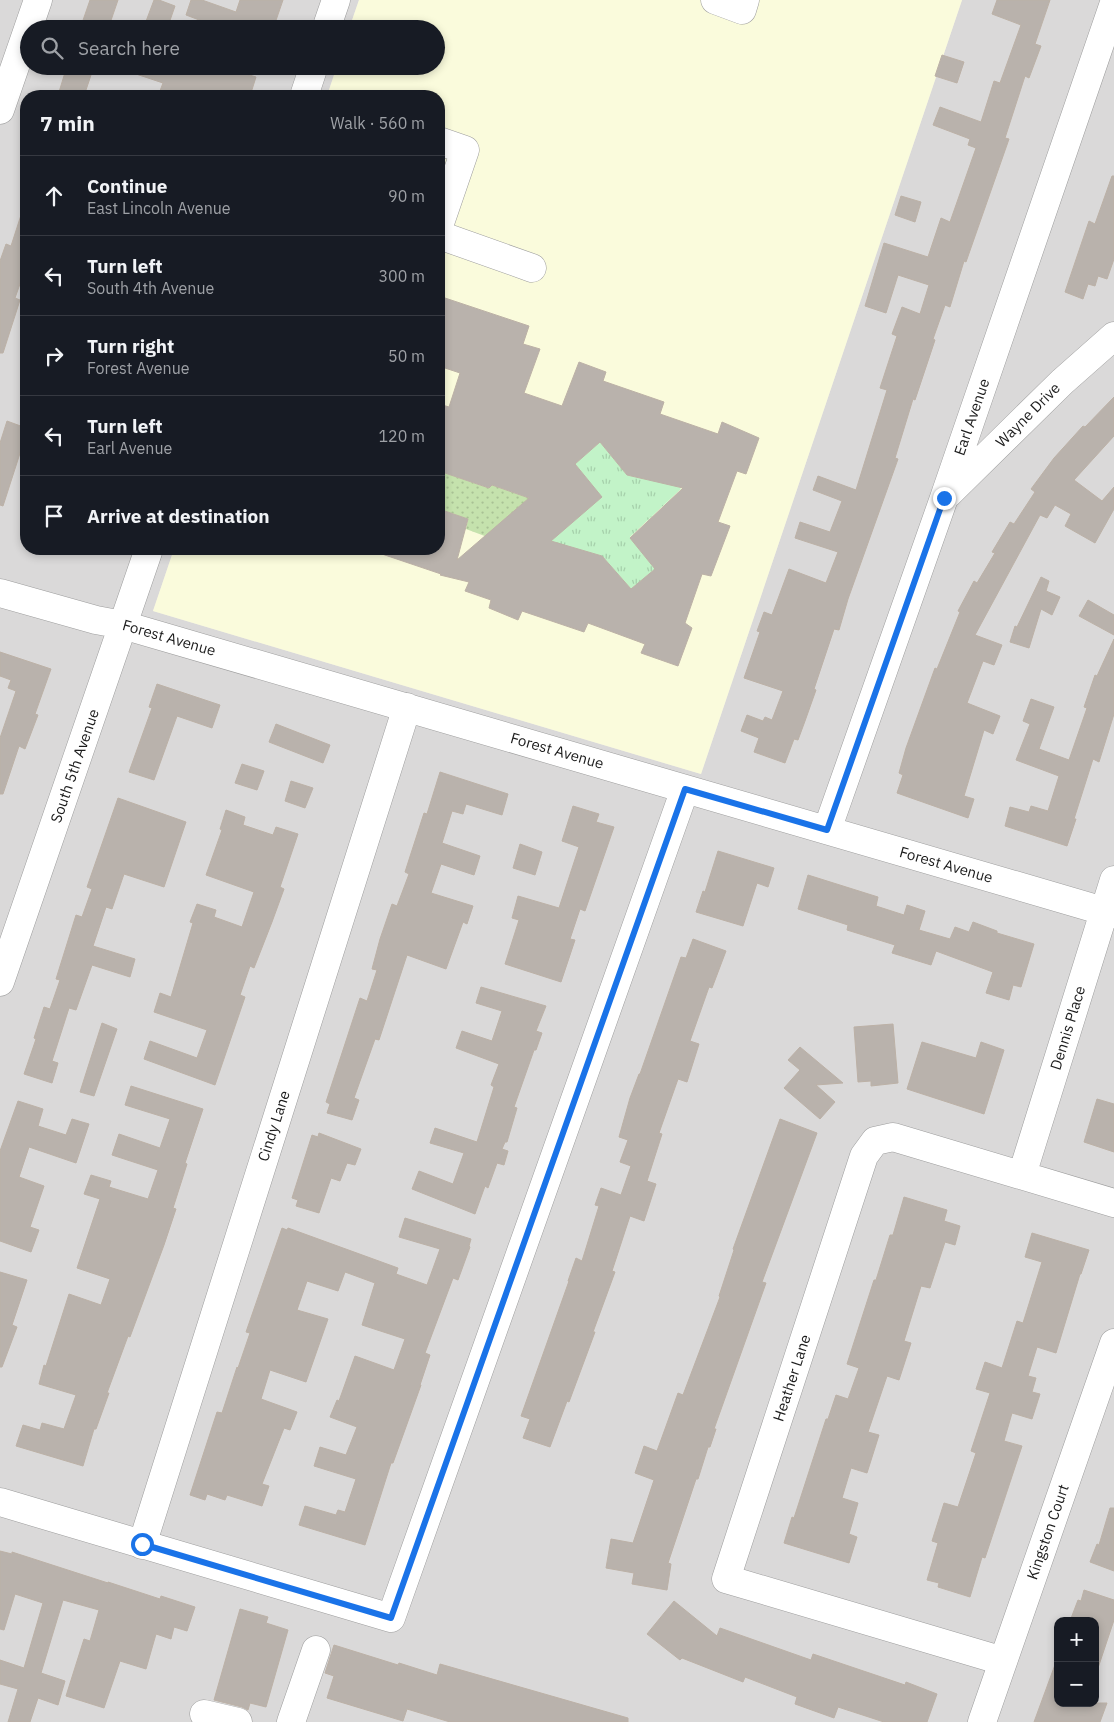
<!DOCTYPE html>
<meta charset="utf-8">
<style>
:root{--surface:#171b24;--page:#242831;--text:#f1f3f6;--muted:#9ea1a6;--line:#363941}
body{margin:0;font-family:"IBM Plex Sans",sans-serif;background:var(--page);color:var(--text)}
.controls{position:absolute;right:15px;bottom:15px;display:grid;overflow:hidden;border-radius:10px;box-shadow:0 2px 8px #0003}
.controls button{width:45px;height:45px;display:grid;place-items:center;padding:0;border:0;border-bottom:1px solid var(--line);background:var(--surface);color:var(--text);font:25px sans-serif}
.stop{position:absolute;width:15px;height:15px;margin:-11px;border:4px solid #1a73e8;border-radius:50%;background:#fff}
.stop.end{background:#1a73e8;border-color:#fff;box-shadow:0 1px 5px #0008}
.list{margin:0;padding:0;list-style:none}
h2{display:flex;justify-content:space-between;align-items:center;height:65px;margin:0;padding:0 20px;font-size:21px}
h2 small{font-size:16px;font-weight:400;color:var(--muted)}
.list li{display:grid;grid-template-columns:32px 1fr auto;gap:15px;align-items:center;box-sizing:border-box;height:80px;padding:0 20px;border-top:1px solid var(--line)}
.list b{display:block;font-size:19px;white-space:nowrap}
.list p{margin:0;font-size:16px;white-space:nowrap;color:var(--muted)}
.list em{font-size:16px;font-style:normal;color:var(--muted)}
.icon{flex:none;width:28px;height:28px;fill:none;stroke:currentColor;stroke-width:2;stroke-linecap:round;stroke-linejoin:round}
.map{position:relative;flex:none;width:1114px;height:1722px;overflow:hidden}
.search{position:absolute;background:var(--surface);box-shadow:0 2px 8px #0003;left:20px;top:20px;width:425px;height:55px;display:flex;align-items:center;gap:12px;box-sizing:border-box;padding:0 18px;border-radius:28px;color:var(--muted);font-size:19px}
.panel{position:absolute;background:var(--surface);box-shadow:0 2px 8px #0003;left:20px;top:90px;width:425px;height:465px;border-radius:20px}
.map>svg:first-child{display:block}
.residential{fill:#dad9d9;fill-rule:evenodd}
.education{fill:#fafbdc}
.grass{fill:url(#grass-dots)}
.park{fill:url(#park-tufts)}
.building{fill:#b9b2ac;stroke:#bcb1a6;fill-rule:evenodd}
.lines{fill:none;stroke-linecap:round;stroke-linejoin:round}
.minor-casing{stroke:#9d9d9d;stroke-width:29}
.minor{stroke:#fff;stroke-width:28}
.route{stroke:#1a73e8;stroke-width:6}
.labels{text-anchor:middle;stroke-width:5;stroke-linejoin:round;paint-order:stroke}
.street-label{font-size:15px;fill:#1c1c1c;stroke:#fff}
</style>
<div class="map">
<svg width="1114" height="1722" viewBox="0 0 1114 1722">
<defs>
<pattern id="grass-dots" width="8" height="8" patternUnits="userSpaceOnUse" patternTransform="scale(1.25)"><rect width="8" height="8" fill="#c5e2ad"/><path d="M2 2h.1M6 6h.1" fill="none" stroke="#a9c194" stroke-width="1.8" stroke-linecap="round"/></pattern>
<pattern id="park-tufts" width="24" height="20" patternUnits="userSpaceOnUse" patternTransform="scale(1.25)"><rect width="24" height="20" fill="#c2f3c8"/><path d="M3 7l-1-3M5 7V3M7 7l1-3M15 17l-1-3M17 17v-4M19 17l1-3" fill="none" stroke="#a6d0ab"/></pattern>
</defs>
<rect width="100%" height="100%" fill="#ece9e2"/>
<path class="residential" d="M0 0H359L349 29H29V66H337L327 96H26V549H174L153 611 701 774 962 0H1114V1722H0ZM1058 1621H1095V1703H1058Z"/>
<path class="education" d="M359 0H962L701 774 153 611 174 549H439V96H327L337 66H436V29H349Z"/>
<path class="grass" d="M439 471 489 488 492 485 529 498 490 538 466 529 468 519 439 509Z"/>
<path class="park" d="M600 442 627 475 649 480 663 469 681 489 630 537 655 569 631 589 602 556 549 542 601 497 575 464Z"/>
<path class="building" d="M90 0H118L108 29H80Z
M154 0H159L175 6 167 29H158L145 24Z
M191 0H202L236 12 240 0H283L273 29H223L186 15Z
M997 0H1050L1035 44 1041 46 1029 78 1025 76 1005 138 1009 139 966 262 964 261 950 307 945 305 933 339 935 340 915 400 913 399 895 458 898 459 848 599 839 630 834 629 814 689 816 690 805 721 798 740 794 739 785 763 754 752 759 738 741 731 747 715 763 721 765 717 772 720 783 691 744 678 760 632 757 631 764 612 772 615 789 569 826 583 838 552 795 538 800 522 830 532 842 501 813 490 818 476 856 490 887 390 880 388 897 336 892 334 902 307 920 314 929 285 898 275 886 313 865 306 884 243 928 257 941 218 950 222 976 148 968 145 970 139 933 125 940 107 981 122 994 81 1000 83 1021 25 992 14Z
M942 55 964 62 957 83 935 76Z
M67 66H94L84 96H72L59 92Z
M121 66H221L256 77 250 96H158L163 83 121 69Z
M1112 176H1114V259L1107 279 1098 276 1095 286 1088 284 1083 299 1065 292 1089 221 1095 224Z
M901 196 921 202 915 222 895 215Z
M23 209 26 210V267L15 298 20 300 3 353H0V261L6 244 11 246Z
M439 296 529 326 523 344 540 349 524 393 562 406 579 362 606 372 603 381 664 402 660 414 718 434 722 422 759 438 746 474 737 471 718 522 730 526 711 576 702 574 685 623 692 628 678 666 641 653 645 644 588 623 584 632 522 611 518 620 489 608 491 600 465 591 469 582 440 575 441 574 373 551 374 549H439V509L468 519 457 560 529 498 492 485 489 488 439 471V404L449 407 460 373 439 366ZM600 442 627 475 683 488 630 538 655 569 631 589 602 556 551 541 602 497 575 464Z
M1114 397V436L1074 480 1102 501 1114 487V509L1095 543 1065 526 1071 514 1055 505 1047 518 1040 515 975 635 1002 645 994 665 983 661 967 703 1000 716 993 734 984 730 964 796 974 799 968 818 897 793 903 775 899 773 906 748 935 668 937 669 960 612 958 611 974 581 977 583 995 553 992 552 1010 522 1014 524 1035 492 1031 489 1054 458 1083 426 1085 427Z
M7 421 26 428V448L22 447 3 506 0 505V443Z
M1041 577 1049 581 1046 591 1060 597 1052 615 1041 609 1029 648 1010 642 1015 626 1017 627Z
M1088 600 1114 615V635L1079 616Z
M1114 639V714L1099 762 1093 759 1074 819H1076L1067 846 1005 826 1010 807 1029 812 1031 806 1048 811 1059 776 1016 760 1030 724 1023 721 1031 699 1054 707 1039 749 1069 760 1087 708 1084 707 1095 675 1097 676Z
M0 652 51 669 35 714 38 715 25 749 19 746 3 794H0V738L16 691 8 688 11 680 0 676Z
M157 684 220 705 212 728 177 716 154 780 129 772 152 708 149 707Z
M276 724 330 745 323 763 269 742Z
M242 764 264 771 257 790 235 783Z
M440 772 508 794 502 815 466 804 463 814 452 811 442 843 480 856 474 875 441 864 431 893 473 906 467 924 463 922 446 969 407 955 379 1040 375 1039 354 1098 359 1100 352 1120 327 1113 330 1104 326 1102 360 998 367 1001 377 970 372 969 380 939 392 904 397 906 409 874 405 872 424 813 427 814Z
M291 781 313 788 305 808 285 801Z
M118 798 186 822 164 887 124 874 112 909 106 907 93 946 135 959 130 977 92 965 76 1010 69 1008 52 1061 58 1063 52 1083 24 1074 36 1039 34 1038 44 1007 50 1009 60 980 56 979 76 915 82 917 92 889 87 887Z
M573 806 599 814 596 822 614 827 585 911 580 909 570 939 575 940 561 982 505 964 519 920 512 918 518 896 559 908 579 847 562 841Z
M226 810 245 817 243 825 273 835 276 827 298 834 280 887 284 889 272 922 254 968 250 966 240 995 245 997 215 1085 144 1059 150 1041 197 1058 207 1030 154 1012 160 993 171 997 193 923 190 922 197 904 216 910 214 917 242 927 254 892 206 875 222 830 220 829Z
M520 844 542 852 535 875 513 868Z
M718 851 774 868 768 887 757 883 743 926 696 912 703 891 705 892Z
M808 875 878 897 876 906 904 915 907 905 925 911 919 930 950 939 955 927 969 932 973 922 997 931V933L1034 944 1021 987 1013 985 1009 1000 986 993 993 972 936 951 931 965 892 953 895 945 847 930 848 925 798 909Z
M693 939 726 951 712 988 709 987 690 1041 699 1044 687 1082 678 1079 659 1133 662 1134 647 1181 656 1184 644 1221 630 1216 612 1271 615 1272 593 1332H595L569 1402 567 1401 550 1447 523 1438 530 1419 521 1416 569 1281H568L576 1258 582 1261 599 1206 595 1205 601 1188 621 1195 631 1166 620 1162 628 1140 619 1137 630 1098 639 1074H640L681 957 686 958Z
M481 987 546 1006 536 1031 542 1033 536 1050H534L514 1107 517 1108 507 1142H505L502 1149 508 1151 504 1165 497 1163 488 1188 485 1186 475 1214 412 1189 419 1171 453 1184 464 1153 430 1143 435 1128 477 1142 494 1087 491 1085 499 1064 456 1048 462 1031 492 1041 502 1011 476 1003Z
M102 1023 117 1029 94 1096 80 1092Z
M893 1024 898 1083 871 1086V1081L858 1082 854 1027Z
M922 1042 976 1058 981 1042 1004 1050 984 1114 907 1089Z
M800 1047 843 1083 816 1085 835 1102 820 1119 784 1088 800 1070 788 1060Z
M131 1086 203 1109 185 1163 187 1164 173 1208 176 1209 164 1245 130 1337 128 1336 107 1393H109L96 1429H94L83 1466 16 1446 23 1425 40 1430 42 1423 64 1429 76 1395 39 1384 44 1365 46 1366 69 1294 101 1305 110 1279 77 1268 100 1199 84 1194 91 1175 111 1181 109 1187 148 1199 158 1170 112 1155 119 1134 160 1148 170 1119 125 1105Z
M1097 1099 1114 1104V1152L1084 1142Z
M18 1101 43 1109 38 1126 66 1135 72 1119 89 1124 76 1163 29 1147 19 1177 44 1186 30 1227 39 1230 31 1252 0 1241V1151Z
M780 1119 817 1133 762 1282 766 1283 714 1429H716L710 1447H708L698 1479H696L668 1563 671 1564 667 1590 632 1584 634 1573 606 1568 611 1539 633 1543 654 1480 635 1473 644 1446 657 1451 678 1393 683 1395 720 1297 719 1296 734 1250 733 1249Z
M319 1133 361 1149 355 1165 347 1163 340 1181 331 1178 319 1213 296 1206 298 1200 292 1198 312 1135 318 1137Z
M904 1197 947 1210 944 1221 960 1226 955 1245 945 1242 930 1288 921 1286 904 1341 911 1343 899 1380 887 1376 868 1432 879 1435 867 1473 851 1468 842 1498 858 1503 849 1534 857 1537 849 1563 784 1543 792 1517 794 1518 826 1419H828L836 1395 848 1399 859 1368 847 1364 874 1280H876L890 1235H893Z
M405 1218 471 1239 469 1246 470 1247 458 1280 453 1278 425 1353 430 1355 420 1385H421L393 1463H391L365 1545 299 1525 305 1506 336 1515 338 1510 345 1512 356 1479 314 1466 320 1447 346 1455 357 1427 330 1417 337 1400 339 1401 355 1356 394 1370 405 1339 362 1325 375 1283 345 1272 338 1291 307 1281 297 1310 328 1319 306 1382 270 1370 261 1399 297 1412 290 1430 284 1428 262 1484 269 1486 262 1506 227 1495 225 1500 207 1494 205 1500 190 1495 217 1412 222 1413 237 1367 238 1368 250 1333 246 1332 282 1228 287 1230 288 1228 398 1268 396 1274 427 1285 440 1249 399 1237Z
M1032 1233 1089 1250 1081 1274H1080L1056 1353 1037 1347 1028 1376 1036 1378 1032 1392 1040 1394 1032 1419 1012 1413 1004 1441 1022 1446 985 1558 982 1557 970 1597 938 1587 939 1583 927 1580 938 1543 932 1541 944 1503 958 1507 976 1453 971 1451 990 1393 976 1389 985 1362 1002 1368 1017 1321 1023 1323 1042 1262 1025 1257Z
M0 1272 27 1280 12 1325 17 1327 2 1367H0Z
M1110 1508H1114V1571L1090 1562 1097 1544 1099 1545Z
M0 1551 12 1554V1552L108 1583V1582L160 1599 161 1596 195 1607 187 1631 174 1627 171 1639 156 1634 146 1669 120 1661 104 1708 66 1696 84 1639 90 1641 99 1610 63 1600 41 1673 65 1681 58 1705 38 1698 30 1722H8L18 1689 0 1684V1660L24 1668 43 1603 15 1594 4 1630 0 1629Z
M1084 1590 1114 1600V1620L1098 1668 1095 1667V1621H1070L1078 1600 1081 1601Z
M674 1601 717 1636 720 1628 811 1660 813 1654 905 1685 906 1682 937 1694 927 1722H884L838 1707 834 1718 795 1704 797 1697 745 1677 743 1682 682 1658 680 1660 647 1634Z
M240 1609 268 1617 266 1623 288 1630 266 1707 250 1703 248 1710 242 1707 214 1700Z
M334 1645 398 1665 399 1663 437 1675 440 1664 628 1718V1722H450L407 1709 403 1721 327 1698 334 1676 325 1673Z
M1056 1662H1058V1703H1107L1100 1722H1034Z"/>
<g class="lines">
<g class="minor-casing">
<path id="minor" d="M715 0 742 10 745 0
M326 29 336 0
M304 96 314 66
M0 110 38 0
M439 141 465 150 439 226
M439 235 532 268
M948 494 1062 382 1114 336
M0 593 96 620 123 625 147 632 1114 914
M827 830 944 498 1114 3
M0 982 149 549
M1022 1175 1114 880
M0 1502 391 1618 685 789
M142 1545 407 707
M1003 1661 726 1579 864 1156 875 1141 893 1137 1114 1203
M204 1714 238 1722
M291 1722 316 1650
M982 1722 1114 1343"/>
</g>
<use href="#minor" class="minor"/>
</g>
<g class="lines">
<path class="route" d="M142 1544 391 1618 685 789 827 830 944 498"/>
</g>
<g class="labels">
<g class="street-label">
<text transform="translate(1028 415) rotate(-45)" y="5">Wayne Drive</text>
<text transform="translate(972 417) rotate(-71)" y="5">Earl Avenue</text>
<text transform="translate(169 638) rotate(16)" y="5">Forest Avenue</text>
<text transform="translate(557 751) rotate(16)" y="5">Forest Avenue</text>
<text transform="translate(75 766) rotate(-71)" y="5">South 5th Avenue</text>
<text transform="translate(946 865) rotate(16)" y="5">Forest Avenue</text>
<text transform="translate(1068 1028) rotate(-73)" y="5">Dennis Place</text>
<text transform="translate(274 1126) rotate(-72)" y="5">Cindy Lane</text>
<text transform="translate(792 1378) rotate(-72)" y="5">Heather Lane</text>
<text transform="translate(1048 1532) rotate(-71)" y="5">Kingston Court</text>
</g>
</g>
</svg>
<div class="controls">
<button>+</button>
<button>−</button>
</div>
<div class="stop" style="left:142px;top:1544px"></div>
<div class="stop end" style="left:944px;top:498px"></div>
<div class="search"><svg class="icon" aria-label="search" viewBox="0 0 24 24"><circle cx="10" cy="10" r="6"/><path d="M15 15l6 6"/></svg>Search here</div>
<section class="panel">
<h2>7 min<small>Walk · 560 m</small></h2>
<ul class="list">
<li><svg class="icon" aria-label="ahead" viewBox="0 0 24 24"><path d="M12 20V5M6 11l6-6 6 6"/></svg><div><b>Continue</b><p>East Lincoln Avenue</p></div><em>90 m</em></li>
<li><svg class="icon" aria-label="left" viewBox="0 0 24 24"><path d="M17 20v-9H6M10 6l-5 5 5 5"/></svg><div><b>Turn left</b><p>South 4th Avenue</p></div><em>300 m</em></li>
<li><svg class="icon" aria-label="right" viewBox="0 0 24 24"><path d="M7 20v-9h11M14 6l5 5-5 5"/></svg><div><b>Turn right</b><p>Forest Avenue</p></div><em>50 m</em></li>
<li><svg class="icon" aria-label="left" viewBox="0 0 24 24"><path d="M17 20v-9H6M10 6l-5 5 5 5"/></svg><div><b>Turn left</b><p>Earl Avenue</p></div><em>120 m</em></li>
<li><svg class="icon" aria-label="arrive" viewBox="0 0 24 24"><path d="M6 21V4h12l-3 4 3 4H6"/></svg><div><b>Arrive at destination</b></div></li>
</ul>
</section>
</div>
